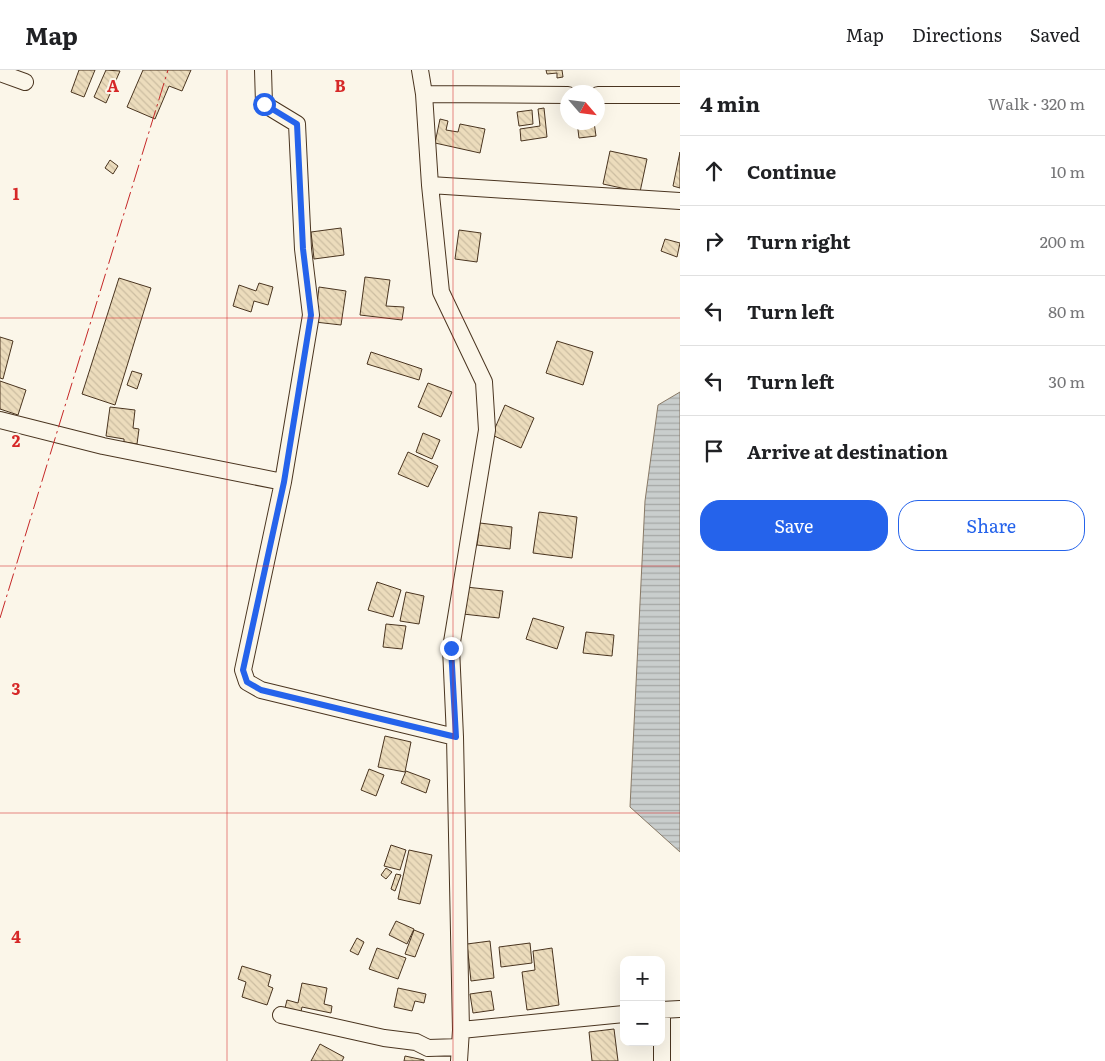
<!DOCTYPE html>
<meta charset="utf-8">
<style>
:root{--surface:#fff;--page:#f2f2f2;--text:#202124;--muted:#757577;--line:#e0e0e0;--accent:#2563eb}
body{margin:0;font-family:Literata,serif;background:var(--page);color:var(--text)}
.controls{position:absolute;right:15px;bottom:15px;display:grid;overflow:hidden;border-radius:10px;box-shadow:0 5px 20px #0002}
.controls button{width:45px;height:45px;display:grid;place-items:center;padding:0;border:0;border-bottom:1px solid var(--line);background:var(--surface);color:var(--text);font:25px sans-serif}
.compass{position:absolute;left:560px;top:15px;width:45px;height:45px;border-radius:50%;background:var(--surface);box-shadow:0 5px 20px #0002;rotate:118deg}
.stop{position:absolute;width:15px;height:15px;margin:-11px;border:4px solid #2563eb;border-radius:50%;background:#fff}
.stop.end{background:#2563eb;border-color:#fff;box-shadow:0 1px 5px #0008}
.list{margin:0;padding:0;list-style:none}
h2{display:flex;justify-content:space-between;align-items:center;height:65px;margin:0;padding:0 20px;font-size:21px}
h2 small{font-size:16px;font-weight:400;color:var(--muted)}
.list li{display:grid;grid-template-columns:32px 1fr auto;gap:15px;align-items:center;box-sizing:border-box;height:70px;padding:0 20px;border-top:1px solid var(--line)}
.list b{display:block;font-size:19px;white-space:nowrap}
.list em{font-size:16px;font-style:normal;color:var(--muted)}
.actions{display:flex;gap:10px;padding:15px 20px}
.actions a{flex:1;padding:11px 0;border:1px solid var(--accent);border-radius:20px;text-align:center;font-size:18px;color:var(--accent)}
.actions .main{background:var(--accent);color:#fff}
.icon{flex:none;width:28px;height:28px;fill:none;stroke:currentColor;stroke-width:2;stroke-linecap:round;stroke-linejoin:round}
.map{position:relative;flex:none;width:680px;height:991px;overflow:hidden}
header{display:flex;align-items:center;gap:30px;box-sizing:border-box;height:70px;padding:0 25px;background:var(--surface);border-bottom:1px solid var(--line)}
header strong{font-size:24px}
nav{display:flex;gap:28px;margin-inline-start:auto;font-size:18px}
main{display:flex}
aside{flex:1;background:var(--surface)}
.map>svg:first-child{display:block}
.water{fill:url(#water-rules);stroke:#887966}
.building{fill:url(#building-back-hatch);stroke:#4a3520}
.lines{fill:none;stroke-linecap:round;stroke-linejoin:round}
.street-casing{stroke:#4a3520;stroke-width:18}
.street{stroke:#fbf6e9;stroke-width:16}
.power{stroke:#c62828;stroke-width:1;stroke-dasharray:18 4 2.5 4;stroke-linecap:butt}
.route{stroke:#2563eb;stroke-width:6}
.grid{fill:none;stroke:#d62828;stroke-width:1;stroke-opacity:0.55}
.grid-label{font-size:16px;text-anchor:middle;font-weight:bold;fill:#d62828;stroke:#fbf6e9;stroke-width:4;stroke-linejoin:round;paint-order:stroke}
</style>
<header>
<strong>Map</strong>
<nav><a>Map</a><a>Directions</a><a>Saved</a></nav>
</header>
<main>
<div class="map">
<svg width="680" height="991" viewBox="0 0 680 991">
<defs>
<pattern id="water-rules" width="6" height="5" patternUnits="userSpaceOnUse" patternTransform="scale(1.25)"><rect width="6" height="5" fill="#c9cecd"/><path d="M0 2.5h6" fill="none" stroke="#a5a8a6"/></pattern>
<pattern id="building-back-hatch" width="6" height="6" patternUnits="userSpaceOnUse" patternTransform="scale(1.25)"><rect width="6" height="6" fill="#ecdcbc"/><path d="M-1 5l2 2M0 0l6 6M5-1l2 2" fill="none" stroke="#ccbda1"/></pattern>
</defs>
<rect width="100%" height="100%" fill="#fbf6e9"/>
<path class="water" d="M680 322V782L630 737 645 431 658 335Z"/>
<path class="building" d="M79 0H95L84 27 71 22Z
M106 0 120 1 106 33 94 27Z
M143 0H191L182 21 169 16 155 49 127 37Z
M546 0H562L563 7 557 8V3L547 4Z
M544 38 547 67 521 71 520 59 540 56 538 39Z
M532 40 533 54 519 56 517 42Z
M440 49 448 51 446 60 458 62 460 54 485 59 480 83 435 73Z
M577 52H594L596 66 579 68Z
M610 81 647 89 640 122 603 114Z
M680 82V118L673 116Z
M110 90 118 96 113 104 105 98Z
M341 158 344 185 314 189 311 162Z
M459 160 481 163 477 192 455 189Z
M665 169 680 173 677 187 661 181Z
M365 207 390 210 386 236 404 237 402 250 360 245Z
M119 208 151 218 115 335 82 324Z
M259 213 273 217 268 235 254 231 251 242 233 236 239 215 256 221Z
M319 217 346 221 341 255 315 252Z
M0 267 13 271 3 309 0 308Z
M557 271 593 282 583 315 546 303Z
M371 282 422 299 419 310 367 294Z
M132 301 142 304 137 319 127 315Z
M0 311 26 320 18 345 0 339Z
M428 313 452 322 441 347 418 337Z
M505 335 534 348 521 378 492 365Z
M110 337 135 340 133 358 139 359 137 374 124 372V369L106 366Z
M423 363 440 370 432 389 416 382Z
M408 382 438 396 428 417 398 404Z
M539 442 577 447 572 488 533 483Z
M480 453 512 457 510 479 477 475Z
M377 512 401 520 393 547 368 540Z
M466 517 503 521 499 548 463 544Z
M406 522 424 526 419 554 400 551Z
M533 548 564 557 557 579 526 569Z
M386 554 406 556 402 579 383 577Z
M586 562 614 565 612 586 583 583Z
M385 666 411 672 405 702 378 697Z
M369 699 384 705 376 726 361 720Z
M406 701 430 710 426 723 401 713Z
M391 775 406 780 400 800 384 796Z
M409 780 432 785 420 834 398 829Z
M386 798 392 802 386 809 381 805Z
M396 804 401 805 395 821 391 819Z
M396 851 414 859 407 874 389 865Z
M414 860 424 864 415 887 405 884Z
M357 868 364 872 358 885 350 881Z
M490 871 494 908 471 911 467 874Z
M530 873 532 893 501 897 499 877Z
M377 878 406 888 398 909 369 899Z
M552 878 559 935 527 940 522 902 535 900 533 881Z
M242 896 271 905 268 916 273 918 267 935 242 927 246 912 238 909Z
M302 913 327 918 324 934 332 936 331 943 302 937 300 946 284 942 287 930 298 933Z
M398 918 426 924 424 933 415 931 412 941 394 937Z
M491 921 494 940 473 943 470 924Z
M614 959 618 991H592L589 962Z
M320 974 344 987 342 991H311Z
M405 986 424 990V991H404Z"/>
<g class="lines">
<g class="street-casing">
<path id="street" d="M263 0 264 34 297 54 303 179 311 245 283 412 243 600 247 612 261 620 455 667
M420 0 424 24 430 115 441 222 484 312 487 360 451 578 455 667 461 960 459 991
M0 3 25 12
M424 24 568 25
M598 25H680
M430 115 680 131
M0 350 103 376 283 412
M661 940 680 939
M281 945 384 968 416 972 428 978 460 977
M461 960 624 944
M662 991V940"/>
</g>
<use href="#street" class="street"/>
<path class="power" d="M0 548 168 0"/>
</g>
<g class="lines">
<path class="route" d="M264 34 297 54 303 179 311 245 284 412 243 600 247 612 261 620 456 667 451 578"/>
</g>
<path class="grid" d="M227 0V991M453 0V991M0 248H680M0 496H680M0 743H680"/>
<g class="grid-label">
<text x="113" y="22">A</text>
<text x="340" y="22">B</text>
<text x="16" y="130">1</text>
<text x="16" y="377">2</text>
<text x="16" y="625">3</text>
<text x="16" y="873">4</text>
</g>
</svg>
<div class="controls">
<button>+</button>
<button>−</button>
</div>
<svg class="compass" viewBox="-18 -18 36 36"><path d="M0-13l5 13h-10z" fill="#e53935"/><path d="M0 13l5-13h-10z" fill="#757577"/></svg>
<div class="stop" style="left:264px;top:34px"></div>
<div class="stop end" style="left:451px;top:578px"></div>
</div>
<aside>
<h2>4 min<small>Walk · 320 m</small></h2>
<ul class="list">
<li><svg class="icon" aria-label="ahead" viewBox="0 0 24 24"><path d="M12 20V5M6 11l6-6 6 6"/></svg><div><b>Continue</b></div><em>10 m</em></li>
<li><svg class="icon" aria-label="right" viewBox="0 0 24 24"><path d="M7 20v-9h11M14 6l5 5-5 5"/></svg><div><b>Turn right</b></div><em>200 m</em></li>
<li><svg class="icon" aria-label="left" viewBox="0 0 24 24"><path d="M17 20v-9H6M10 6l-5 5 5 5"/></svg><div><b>Turn left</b></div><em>80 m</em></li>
<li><svg class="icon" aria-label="left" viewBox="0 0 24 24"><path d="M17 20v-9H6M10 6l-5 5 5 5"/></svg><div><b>Turn left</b></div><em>30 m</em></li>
<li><svg class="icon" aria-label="arrive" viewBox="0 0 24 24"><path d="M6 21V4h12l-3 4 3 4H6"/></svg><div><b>Arrive at destination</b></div></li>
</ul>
<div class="actions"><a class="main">Save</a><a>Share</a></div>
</aside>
</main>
